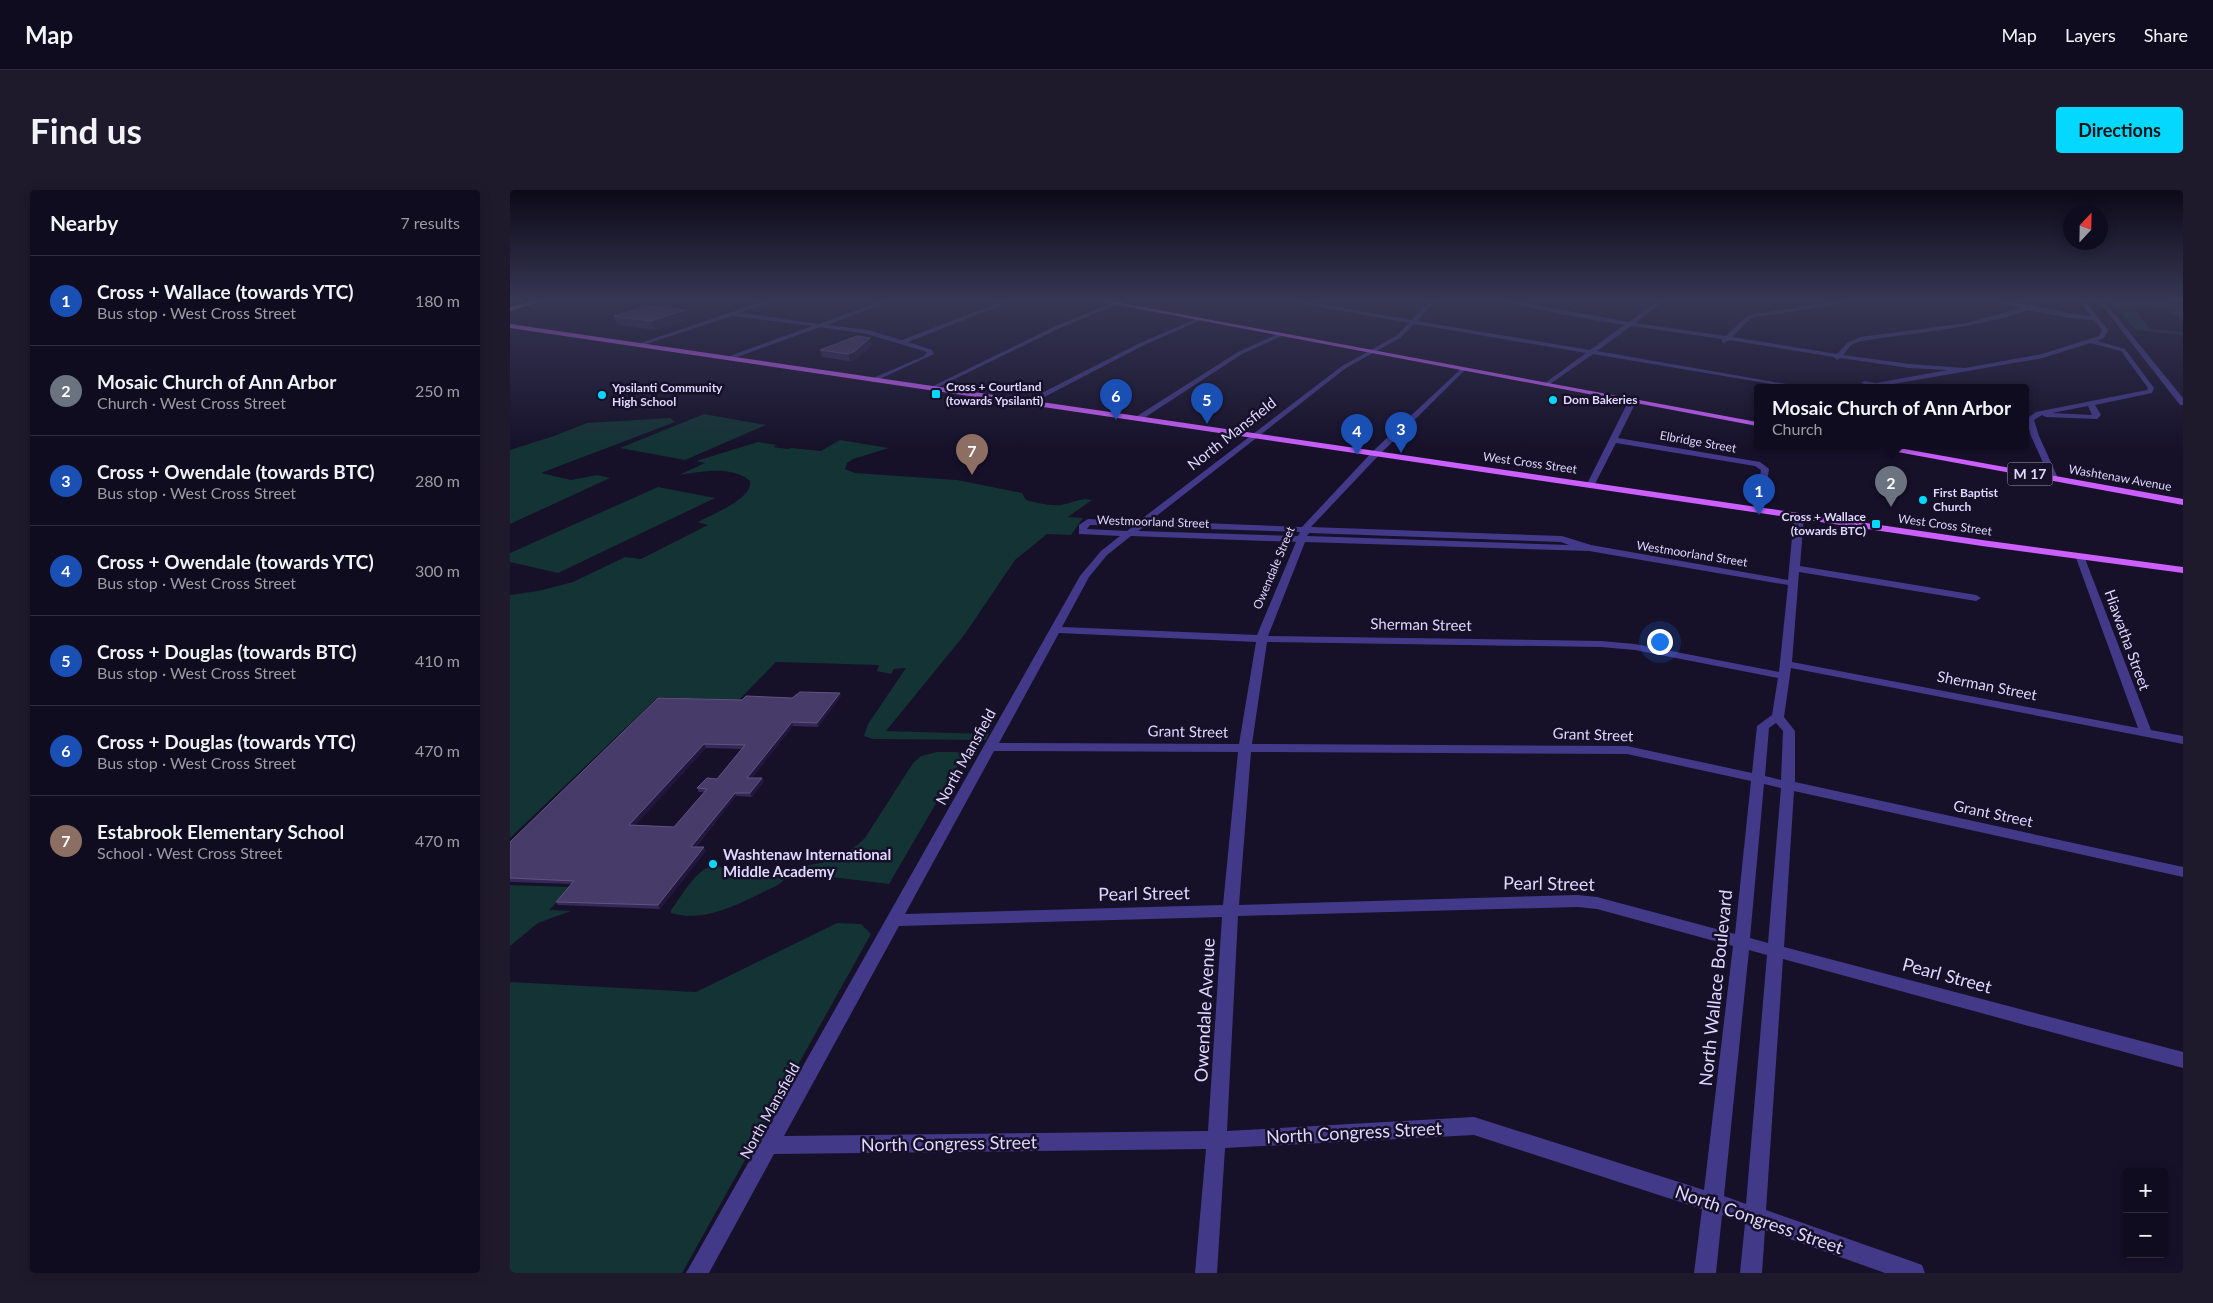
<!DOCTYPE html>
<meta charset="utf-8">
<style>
:root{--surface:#100c1f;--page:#1e1a2c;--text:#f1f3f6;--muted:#9c9ba4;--line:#302c3d;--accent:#04d8ff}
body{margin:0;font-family:Lato,sans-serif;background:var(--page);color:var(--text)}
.controls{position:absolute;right:15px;bottom:15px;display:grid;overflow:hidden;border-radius:5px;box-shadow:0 2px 12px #0003}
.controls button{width:45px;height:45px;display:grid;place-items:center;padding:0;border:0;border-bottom:1px solid var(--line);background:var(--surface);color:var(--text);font:25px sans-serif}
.compass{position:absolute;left:1553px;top:15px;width:45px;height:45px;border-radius:50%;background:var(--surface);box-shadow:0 2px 12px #0003;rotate:22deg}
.you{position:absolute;left:1149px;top:451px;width:18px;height:18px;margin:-12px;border:4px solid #fff;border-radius:50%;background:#1a73e8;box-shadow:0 0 0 8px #1a73e833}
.badge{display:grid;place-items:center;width:32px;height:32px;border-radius:50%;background:var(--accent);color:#fff;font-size:16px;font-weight:700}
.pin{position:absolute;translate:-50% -41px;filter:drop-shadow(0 1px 2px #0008)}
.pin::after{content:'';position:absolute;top:26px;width:18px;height:15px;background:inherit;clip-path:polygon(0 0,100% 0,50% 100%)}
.popup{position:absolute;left:1244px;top:194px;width:275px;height:65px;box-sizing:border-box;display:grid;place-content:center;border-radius:5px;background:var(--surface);filter:drop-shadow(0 1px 4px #0005);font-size:16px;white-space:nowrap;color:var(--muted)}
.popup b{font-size:19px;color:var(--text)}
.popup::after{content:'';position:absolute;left:50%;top:100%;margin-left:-10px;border:10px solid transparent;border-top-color:var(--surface)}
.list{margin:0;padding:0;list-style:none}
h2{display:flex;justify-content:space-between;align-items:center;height:65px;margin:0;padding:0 20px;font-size:21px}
h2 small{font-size:16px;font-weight:400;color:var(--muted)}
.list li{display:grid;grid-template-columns:32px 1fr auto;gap:15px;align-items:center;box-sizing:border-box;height:90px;padding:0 20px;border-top:1px solid var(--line)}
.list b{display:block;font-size:19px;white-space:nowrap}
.list p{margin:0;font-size:16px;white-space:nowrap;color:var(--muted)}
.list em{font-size:16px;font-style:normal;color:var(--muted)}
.map{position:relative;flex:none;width:1673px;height:1083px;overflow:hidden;border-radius:5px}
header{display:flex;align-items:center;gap:30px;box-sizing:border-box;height:70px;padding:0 25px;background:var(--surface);border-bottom:1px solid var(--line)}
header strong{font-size:24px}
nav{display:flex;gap:28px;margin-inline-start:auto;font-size:18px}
.intro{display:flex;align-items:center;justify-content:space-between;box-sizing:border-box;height:120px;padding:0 30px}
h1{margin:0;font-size:35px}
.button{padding:12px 22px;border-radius:5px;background:var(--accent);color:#111;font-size:18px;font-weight:700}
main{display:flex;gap:30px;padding:0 30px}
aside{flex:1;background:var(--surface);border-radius:5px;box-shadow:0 2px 12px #0003}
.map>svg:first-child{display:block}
.green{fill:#133334}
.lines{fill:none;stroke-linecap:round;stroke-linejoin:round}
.minor{fill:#423a89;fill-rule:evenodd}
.major{fill:#cc5fff;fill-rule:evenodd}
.wall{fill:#352858;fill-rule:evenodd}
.shaded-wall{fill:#21173d}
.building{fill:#473b6a;stroke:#5f5481;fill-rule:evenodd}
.poi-dot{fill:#04d8ff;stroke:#161029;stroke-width:2}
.labels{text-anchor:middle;stroke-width:5;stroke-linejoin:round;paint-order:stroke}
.far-poi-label{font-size:12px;font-weight:bold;fill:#dfd8ff;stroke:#161029;text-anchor:start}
.far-street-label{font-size:12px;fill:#dfd8ff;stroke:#161029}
.shield{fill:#161029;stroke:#a39cbf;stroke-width:1}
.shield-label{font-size:14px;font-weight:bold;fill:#dfd8ff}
.street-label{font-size:15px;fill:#dfd8ff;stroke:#161029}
.poi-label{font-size:15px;font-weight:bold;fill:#dfd8ff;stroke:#161029;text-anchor:start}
.near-street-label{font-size:18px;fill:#dfd8ff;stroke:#161029}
</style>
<header>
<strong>Map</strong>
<nav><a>Map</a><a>Layers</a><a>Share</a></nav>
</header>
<div class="intro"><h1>Find us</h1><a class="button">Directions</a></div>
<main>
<aside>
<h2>Nearby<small>7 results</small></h2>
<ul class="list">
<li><span class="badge" style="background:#1a4fb4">1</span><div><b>Cross + Wallace (towards YTC)</b><p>Bus stop · West Cross Street</p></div><em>180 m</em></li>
<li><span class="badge" style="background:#6b7280">2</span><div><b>Mosaic Church of Ann Arbor</b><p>Church · West Cross Street</p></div><em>250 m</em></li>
<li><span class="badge" style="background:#1a4fb4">3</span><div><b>Cross + Owendale (towards BTC)</b><p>Bus stop · West Cross Street</p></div><em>280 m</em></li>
<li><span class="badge" style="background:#1a4fb4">4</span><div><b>Cross + Owendale (towards YTC)</b><p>Bus stop · West Cross Street</p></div><em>300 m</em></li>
<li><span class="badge" style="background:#1a4fb4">5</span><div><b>Cross + Douglas (towards BTC)</b><p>Bus stop · West Cross Street</p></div><em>410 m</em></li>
<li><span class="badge" style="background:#1a4fb4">6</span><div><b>Cross + Douglas (towards YTC)</b><p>Bus stop · West Cross Street</p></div><em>470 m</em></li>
<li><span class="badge" style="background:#8d6e63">7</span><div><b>Estabrook Elementary School</b><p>School · West Cross Street</p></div><em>470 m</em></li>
</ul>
</aside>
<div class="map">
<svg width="1673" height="1083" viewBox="0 0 1673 1083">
<rect width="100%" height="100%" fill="#161029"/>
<path class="green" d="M1599 110H1638L1673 116V131C1663 120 1641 117 1627 116L1628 118H1623L1640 139 1673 142V145L1626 140Z
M194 224 256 235 175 270 110 258Z
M160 228 165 232 31 283 61 290 87 285 100 288 0 334V260L44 246 77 233Z
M330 250 379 258 343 269 337 273 335 279 345 283 447 290 512 303 516 310C527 313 539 316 551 315 563 313 570 307 582 310L558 327 573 328 561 345 537 344 505 370 455 444 376 541 479 544 476 550 363 549 354 546 358 534 396 478 384 479 381 484 367 481 369 475 266 472 229 510 148 507 0 648V405L28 401 63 392 115 367 131 369 198 335 188 332C201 325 244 308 240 291 221 275 191 282 169 285L195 273 186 271 248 252 267 255 263 257 278 259 281 258 311 261Z
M148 297 205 308 48 383 0 372V363Z
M427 562H456L379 694 288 683 291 676C316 674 337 666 355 648L403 573 411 566Z
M205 675 223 681 275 685 273 691 268 695C235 710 198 734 161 723V720C172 706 186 678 205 675Z
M0 695 62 697 39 720 61 721 28 733 0 756Z
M327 733 351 734 361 744 172 1083H0V792L186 802Z"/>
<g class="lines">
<path class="minor" d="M257 110H266L230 123 309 134 374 110H383L317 135 358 140 392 150 496 110H504L398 152 422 160 424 164 363 192 361 191V189L414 166 417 162 357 144 310 137 219 170 216 168 217 167 302 136 222 126 130 156 125 155Z
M610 110H618L552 137 424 199 419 198 548 135Z
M771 110H786L902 130 921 110H927L907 131 1080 160 1114 135 1050 124 986 110H998L1119 132 1149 110H1155L1125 133 1216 146 1236 127 1244 124 1337 110H1354L1247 127 1240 129 1222 147 1327 164 1337 153 1350 147 1456 133 1511 118 1476 110C1511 110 1546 123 1581 126L1569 110H1574L1598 140 1594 148 1587 151 1615 159 1644 198 1642 203 1585 215 1591 225 1587 229 1536 227 1532 225 1524 230 1529 246 1548 288 1544 291 1540 288 1521 246 1516 229 1526 222 1637 200 1638 198 1611 161 1580 153 1533 168 1366 197 1351 193 1354 191 1366 193 1438 180 1399 178 1330 168 1327 170 1324 167 1219 150 1214 153 1211 151 1212 149 1121 136 1087 161 1299 198H1285L1083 164 1037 196 1034 194 1035 193 1076 163 904 134 890 148 836 178 640 331 792 337 863 261 953 177 956 179 955 180 869 265 801 337 1052 346 1081 355 1278 390 1284 326 1289 323 1294 326 1290 376 1466 405 1471 408 1466 411 1289 382 1282 472 1628 538 1566 368 1571 365 1574 366 1641 540 1673 546V554L1281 478 1274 527 1285 541V592L1673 677V687L1284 601 1274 757 1673 862V878L1273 769 1256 1020 1404 1072 1412 1075 1415 1083H1375L1255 1040 1252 1083H1230L1235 1033 1212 1025 1206 1083H1184L1192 1019 964 945 715 958 707 1083H685L696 959 264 964 199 1083H176L570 386 591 361 610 346 569 344V335L578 329 629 331 832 176 886 146 899 133ZM1518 120 1560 128 1584 130 1592 140 1589 146 1532 164 1455 178 1399 174 1333 165 1341 155 1351 151C1408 142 1464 139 1518 120ZM1578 216 1582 225 1542 223ZM580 335 623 336 617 341 577 339ZM634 337 790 342 788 346 628 341ZM799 343 1051 352 1059 355 797 346ZM621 346 786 352 747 445 552 437 579 387 597 365ZM795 352 1079 361 1278 395 1269 482 1125 454 1091 451 758 446ZM549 443 746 452 729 554 489 553ZM757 452 1091 457 1125 460 1268 488 1262 525 1247 536 1242 583 1117 556 742 554ZM1266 533 1273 541 1271 590 1255 586 1259 538ZM484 561 728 562 713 715 395 724ZM741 562 1117 564 1241 591 1225 744 1087 707 1067 705 729 715ZM1254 594 1271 598 1258 753 1240 748ZM1067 717 1087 719 1223 756 1194 1000 964 927 717 941 728 726ZM712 727 698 941 274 946 389 736ZM1239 760 1257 765 1236 1014 1214 1006Z
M1588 110H1593L1673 208V215H1670Z
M686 129 691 130 634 155 521 214 514 212 630 153Z
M770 143 772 146 732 164 631 230 624 228 728 162Z
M1123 208 1127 210 1108 248 1250 272 1259 279 1253 322 1246 320 1251 280 1245 276 1106 253 1085 294 1078 296 1077 294 1119 210Z"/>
<path class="major" d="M26 110H36L0 121V117Z
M582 110H595L1247 232V236Z
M0 134 1472 350 1673 377V383L1472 356 0 138Z
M1362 256H1378L1673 309V315L1366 258Z"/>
</g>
<path class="wall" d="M176 120 179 129 145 140 107 135 104 126Z
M362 155 347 168 340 171 312 167 310 160Z
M331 506 308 537 283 536 242 588H252L254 591 242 607 226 606 186 657 196 661 150 719 48 715 46 712 61 694 0 692V652L232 510ZM196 558 232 559 207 589 187 598 189 602H195L164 637 125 635Z"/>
<path class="shaded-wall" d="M176 120 179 129 145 140 141 131Z
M360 148 362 155 347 168 340 171 338 164Z
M330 503 331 506 308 537 307 533Z
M282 532 283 536 239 592 237 588Z
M194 554 196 558 122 639 119 635Z
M252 588 254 591 242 607 240 603Z
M225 603 226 606 183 660 181 657Z
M194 657 196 661 150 719 148 715Z"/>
<path class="building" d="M137 116 176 120 141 131 104 126Z
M347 146 360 148 345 161 338 164 310 160Z
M290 502 330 503 307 533 282 532 237 588H252L240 603H225L181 657H194L148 715 46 712 64 691 0 688V652L148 508 232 510 236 506 282 508ZM194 554 235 555 207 589 197 588 187 598 197 599 164 637 119 635Z"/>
<linearGradient id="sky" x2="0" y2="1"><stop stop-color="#0c0917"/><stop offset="0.42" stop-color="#363754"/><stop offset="1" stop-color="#363754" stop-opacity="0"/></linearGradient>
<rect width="1673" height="262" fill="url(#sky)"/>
<g class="poi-dot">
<rect x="421" y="199" width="10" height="10" rx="2.5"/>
<circle cx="92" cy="205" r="5"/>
<circle cx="1043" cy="210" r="5"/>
<circle cx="1413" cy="310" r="5"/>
<rect x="1361" y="329" width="10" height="10" rx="2.5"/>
<circle cx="203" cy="674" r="5"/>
</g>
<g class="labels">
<g class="far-poi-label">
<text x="436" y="201">Cross + Courtland<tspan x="436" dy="14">(towards Ypsilanti)</tspan></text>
<text x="102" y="202">Ypsilanti Community<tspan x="102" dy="14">High School</tspan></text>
<text x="1053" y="214">Dom Bakeries</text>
<text x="1423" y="307">First Baptist<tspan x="1423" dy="14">Church</tspan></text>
<text x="1356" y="331" text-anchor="end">Cross + Wallace<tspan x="1356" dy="14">(towards BTC)</tspan></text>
</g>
<g class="far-street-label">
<text transform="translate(1188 252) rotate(10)" y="4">Elbridge Street</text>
<text transform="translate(1020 273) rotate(8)" y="4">West Cross Street</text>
<text transform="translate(1610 288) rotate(10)" y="4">Washtenaw Avenue</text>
<text transform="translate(643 332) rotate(2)" y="4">Westmoorland Street</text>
<text transform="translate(1435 335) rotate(8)" y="4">West Cross Street</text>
<text transform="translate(1182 364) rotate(9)" y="4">Westmoorland Street</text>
<text transform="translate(764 378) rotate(-67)" y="4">Owendale Street</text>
</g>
<rect class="shield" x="1497.5" y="272.5" width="45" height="23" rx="4"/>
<g class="shield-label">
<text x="1520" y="289">M 17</text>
</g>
<g class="street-label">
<text transform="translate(722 244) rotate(-38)" y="5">North Mansfield</text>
<text transform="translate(911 435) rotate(1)" y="5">Sherman Street</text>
<text transform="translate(1617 450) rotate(70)" y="5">Hiawatha Street</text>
<text transform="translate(1477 496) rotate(11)" y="5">Sherman Street</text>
<text transform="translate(678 542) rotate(1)" y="5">Grant Street</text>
<text transform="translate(1083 545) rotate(2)" y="5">Grant Street</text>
<text transform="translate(456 567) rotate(-61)" y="5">North Mansfield</text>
<text transform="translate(1483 624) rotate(12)" y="5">Grant Street</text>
<text transform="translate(260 921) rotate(-61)" y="5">North Mansfield</text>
</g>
<g class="poi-label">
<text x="213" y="670">Washtenaw International<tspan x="213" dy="17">Middle Academy</tspan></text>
</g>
<g class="near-street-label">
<text transform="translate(1039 694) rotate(1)" y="6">Pearl Street</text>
<text transform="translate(634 704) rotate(-1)" y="6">Pearl Street</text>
<text transform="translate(1437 786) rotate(15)" y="6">Pearl Street</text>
<text transform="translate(1206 798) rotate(-84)" y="6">North Wallace Boulevard</text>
<text transform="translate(695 820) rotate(-87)" y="6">Owendale Avenue</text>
<text transform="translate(844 943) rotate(-3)" y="6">North Congress Street</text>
<text transform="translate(439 954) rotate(-1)" y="6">North Congress Street</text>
<text transform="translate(1249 1030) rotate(19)" y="6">North Congress Street</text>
</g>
</g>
</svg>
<div class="controls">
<button>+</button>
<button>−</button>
</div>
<svg class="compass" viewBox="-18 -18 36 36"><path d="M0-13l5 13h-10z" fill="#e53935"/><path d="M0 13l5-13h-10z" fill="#9c9ba4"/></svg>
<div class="you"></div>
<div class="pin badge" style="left:1249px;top:325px;background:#1a4fb4">1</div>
<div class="pin badge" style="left:1381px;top:317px;background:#6b7280">2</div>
<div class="popup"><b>Mosaic Church of Ann Arbor</b>Church</div>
<div class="pin badge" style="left:891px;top:263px;background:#1a4fb4">3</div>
<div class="pin badge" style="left:847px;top:265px;background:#1a4fb4">4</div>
<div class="pin badge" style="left:697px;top:234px;background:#1a4fb4">5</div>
<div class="pin badge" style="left:606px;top:230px;background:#1a4fb4">6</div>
<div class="pin badge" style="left:462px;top:285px;background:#8d6e63">7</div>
</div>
</main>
